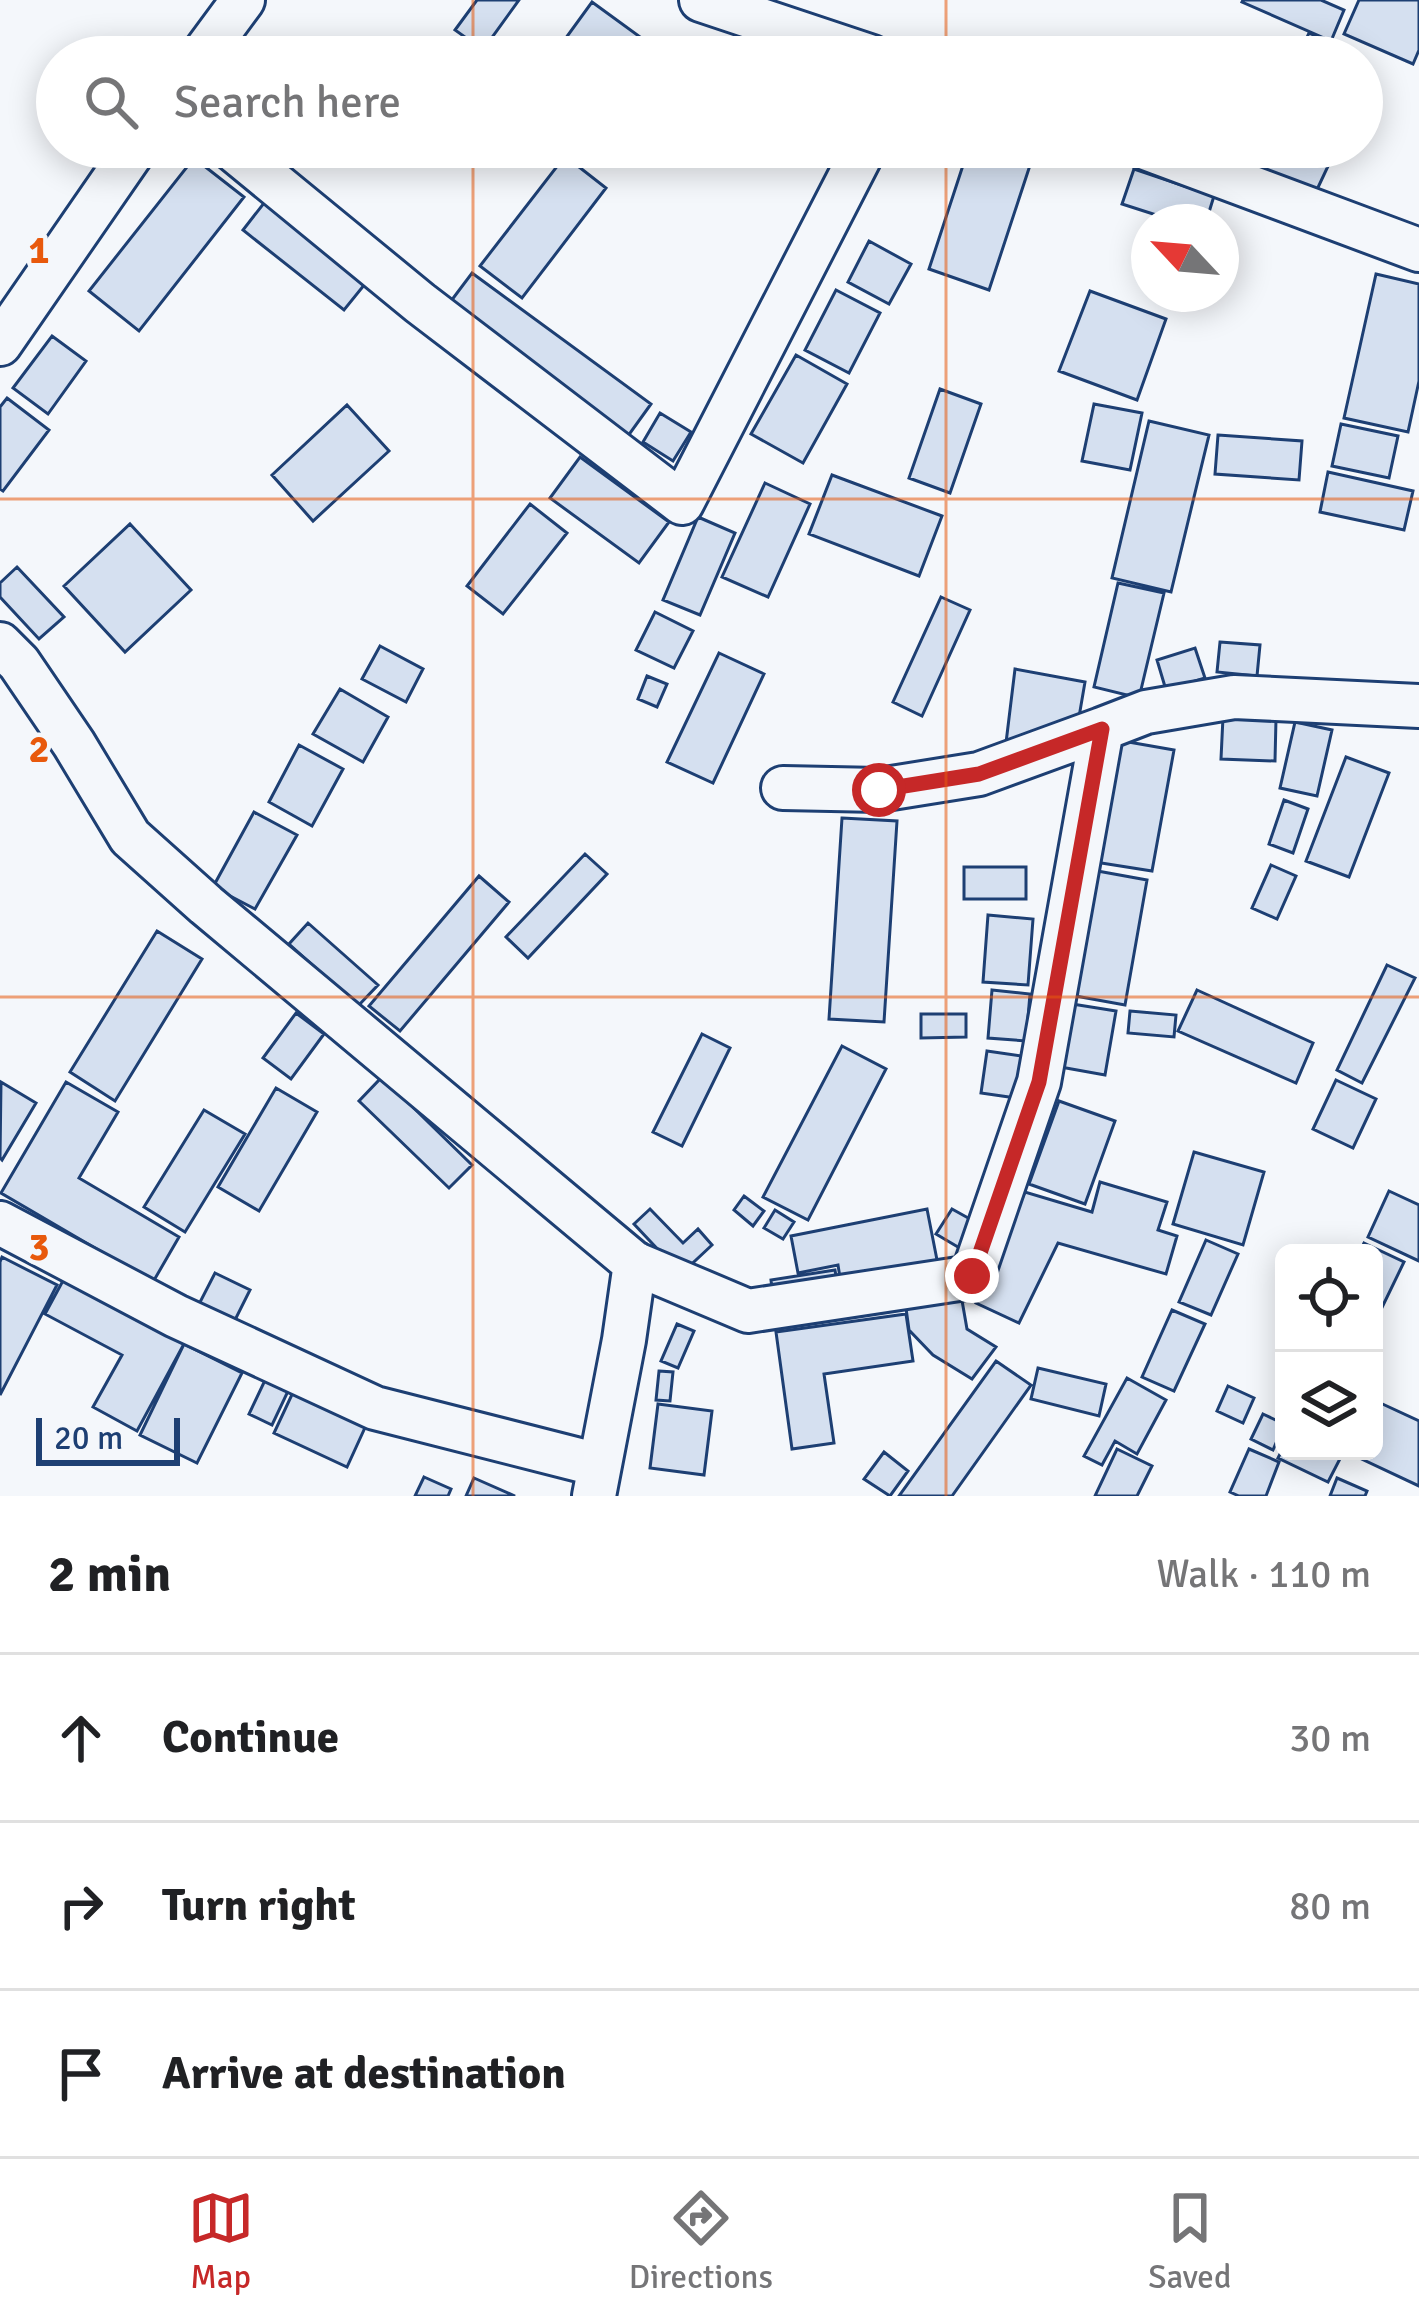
<!DOCTYPE html>
<meta charset="utf-8">
<style>
:root{--surface:#fff;--page:#f6f6f6;--text:#202124;--muted:#757577;--line:#e0e0e0;--accent:#c62828}
body{margin:0;font-family:Signika,sans-serif;background:var(--page);color:var(--text)}
.controls{position:absolute;right:36px;bottom:36px;display:grid;overflow:hidden;border-radius:18px;box-shadow:0 6px 30px #0003}
.controls button{width:108px;height:108px;display:grid;place-items:center;padding:0;border:0;border-bottom:3px solid var(--line);background:var(--surface);color:var(--text);font:60px sans-serif}
.compass{position:absolute;left:1131px;top:204px;width:108px;height:108px;border-radius:50%;background:var(--surface);box-shadow:0 6px 30px #0003;rotate:296deg}
.scale{position:absolute;left:36px;bottom:30px;width:144px;box-sizing:border-box;padding-left:12px;border:6px solid #1d3f73;border-top:0;font-size:33px;line-height:42px;white-space:nowrap;color:#1d3f73;-webkit-text-stroke:9px #f4f7fb;paint-order:stroke}
.stop{position:absolute;width:36px;height:36px;margin:-27px;border:9px solid #c62828;border-radius:50%;background:#fff}
.stop.end{background:#c62828;border-color:#fff;box-shadow:0 3px 12px #0008}
.list{margin:0;padding:0;list-style:none}
h2{display:flex;justify-content:space-between;align-items:center;height:156px;margin:0;padding:0 48px;font-size:51px}
h2 small{font-size:39px;font-weight:400;color:var(--muted)}
.list li{display:grid;grid-template-columns:78px 1fr auto;gap:36px;align-items:center;box-sizing:border-box;height:168px;padding:0 48px;border-top:3px solid var(--line)}
.list b{display:block;font-size:45px;white-space:nowrap}
.list em{font-size:39px;font-style:normal;color:var(--muted)}
.icon{flex:none;width:66px;height:66px;fill:none;stroke:currentColor;stroke-width:2;stroke-linecap:round;stroke-linejoin:round}
.map{position:relative;flex:none;width:1419px;height:1496px;overflow:hidden}
.search{position:absolute;background:var(--surface);box-shadow:0 6px 30px #0003;left:36px;right:36px;top:36px;height:132px;display:flex;align-items:center;gap:30px;box-sizing:border-box;padding:0 42px;border-radius:66px;color:var(--muted);font-size:45px}
.sheet{height:660px;background:var(--surface)}
nav{display:flex;justify-content:space-around;align-items:center;box-sizing:border-box;height:168px;border-top:3px solid var(--line);background:var(--surface);font-size:33px;color:var(--muted)}
nav a{display:grid;justify-items:center;gap:6px}
nav .on{color:var(--accent)}
.map>svg:first-child{display:block}
.building{fill:#d5e0f0;stroke:#1d3f73;stroke-width:3}
.lines{fill:none;stroke-linecap:round;stroke-linejoin:round}
.street-casing{stroke:#1d3f73;stroke-width:48}
.street{stroke:#f4f7fb;stroke-width:42}
.route{stroke:#c62828;stroke-width:15}
.grid{fill:none;stroke:#e8590c;stroke-width:3;stroke-opacity:0.55}
.grid-label{font-size:39px;text-anchor:middle;font-weight:bold;fill:#e8590c;stroke:#f4f7fb;stroke-width:9;stroke-linejoin:round;paint-order:stroke}
</style>
<div class="map">
<svg width="1419" height="1496" viewBox="0 0 1419 1496">
<rect width="100%" height="100%" fill="#f4f7fb"/>
<path class="building" d="M477 0H519L483 50 455 30Z
M1243 0H1321L1344 10 1331 41 1242 2Z
M1359 0H1419V50L1413 64 1344 34Z
M592 2 647 42 636 57H552Z
M1309 33 1359 57H1298Z
M969 147H1036L989 290 929 269Z
M1256 147H1337L1314 196 1247 165Z
M565 156 606 188 522 298 480 266Z
M194 158 244 197 139 331 89 291Z
M1134 169 1214 196 1206 222H1178L1122 204Z
M264 203 365 284 344 310 243 230Z
M869 241 911 264 889 304 848 282Z
M472 273 651 404 628 436 448 305Z
M1376 274 1419 284V381L1408 432 1344 418Z
M836 290 880 313 849 373 805 350Z
M1090 291 1166 319 1137 400 1059 371Z
M52 336 86 361 48 414 13 388Z
M796 355 847 384 803 463 751 434Z
M940 389 981 404 950 493 909 478Z
M7 398 49 430 3 491 0 489V407Z
M1094 404 1142 413 1130 470 1082 461Z
M347 405 389 451 313 521 272 475Z
M660 413 691 432 673 461 643 442Z
M1149 421 1209 435 1171 592 1112 578Z
M1341 424 1398 436 1389 478 1332 466Z
M1218 435 1302 441 1299 480 1215 474Z
M580 457 669 522 639 563 550 498Z
M1328 472 1413 491 1404 530 1320 512Z
M832 475 942 516 919 576 809 534Z
M765 483 810 504 768 597 722 577Z
M530 504 567 533 503 614 467 586Z
M698 517 735 533 700 615 663 600Z
M130 524 191 590 125 652 64 586Z
M17 567 64 617 39 639 0 597V583Z
M1118 583 1164 593 1139 698 1094 687Z
M941 597 970 610 922 716 893 702Z
M655 612 693 631 674 668 636 650Z
M1220 642 1260 645 1257 676 1217 672Z
M380 646 423 669 406 702 362 679Z
M1195 648 1205 678 1166 690 1157 660Z
M719 653 764 674 713 783 667 762Z
M1015 669 1085 682 1079 717 1005 751Z
M647 676 667 684 657 707 638 699Z
M340 689 388 717 363 762 313 734Z
M1223 717 1276 719 1275 761 1221 759Z
M1295 722 1332 730 1317 796 1280 788Z
M1117 740 1174 750 1152 871 1095 862Z
M299 745 343 769 312 826 269 802Z
M1346 757 1389 773 1349 877 1306 861Z
M1284 800 1308 809 1293 853 1269 844Z
M254 812 297 835 255 909 213 887Z
M842 818 897 821 884 1022 829 1019Z
M585 854 607 874 528 958 506 937Z
M1271 865 1296 876 1277 919 1252 908Z
M964 867H1026V899H964Z
M1092 870 1147 880 1125 1005 1070 995Z
M479 876 509 902 400 1031 369 1006Z
M988 915 1033 919 1028 985 983 982Z
M308 923 378 985 358 1006 289 944Z
M157 931 202 959 115 1101 70 1072Z
M1387 965 1415 978 1362 1083 1337 1070Z
M992 990 1030 994 1026 1041 988 1038Z
M1197 990 1313 1043 1296 1083 1178 1031Z
M1066 1003 1116 1011 1105 1075 1055 1066Z
M1130 1011 1176 1015 1174 1037 1128 1033Z
M296 1013 324 1034 291 1079 263 1058Z
M921 1014H966V1037L921 1038Z
M702 1034 730 1048 682 1146 653 1132Z
M842 1046 886 1069 808 1220 763 1197Z
M987 1051 1022 1056 1016 1098 981 1093Z
M382 1077 472 1165 449 1188 359 1101Z
M1336 1080 1376 1099 1353 1148 1313 1129Z
M1 1082 36 1103 2 1160 0 1158Z
M66 1082 118 1112 79 1178 179 1237 153 1282 1 1193Z
M276 1088 317 1112 259 1211 218 1187Z
M1059 1101 1115 1121 1085 1204 1029 1184Z
M204 1110 245 1134 185 1232 144 1207Z
M1194 1152 1264 1172 1243 1245 1173 1224Z
M1100 1182 1167 1202 1158 1230 1177 1236 1166 1274 1058 1243 1019 1323 976 1303 1025 1192 1092 1212Z
M1389 1191 1419 1205V1261L1368 1237Z
M744 1196 764 1211 753 1226 734 1210Z
M650 1209 683 1243 698 1229 712 1245 681 1274 634 1224Z
M927 1209 939 1270 842 1290 838 1265 798 1273 791 1236Z
M952 1209 979 1224 963 1250 936 1234Z
M775 1210 794 1222 783 1239 764 1228Z
M1206 1240 1238 1254 1211 1315 1179 1302Z
M1364 1243 1404 1262 1374 1324V1253H1359Z
M2 1257 57 1285 0 1395V1262Z
M835 1270 839 1294 774 1304 771 1280Z
M215 1273 250 1290 233 1324 198 1306Z
M65 1277 185 1342 137 1431 93 1407 122 1355 45 1314Z
M960 1289 967 1329 996 1347 972 1379 933 1355 909 1330 905 1301Z
M1172 1310 1205 1324 1174 1391 1142 1377Z
M906 1314 913 1361 824 1374 834 1443 792 1449 776 1332Z
M677 1324 694 1331 678 1368 661 1361Z
M184 1344 242 1373 197 1463 140 1435Z
M996 1361 1031 1385 952 1496H899Z
M1038 1368 1106 1384 1099 1416 1031 1399Z
M659 1371 673 1372 670 1401 656 1400Z
M267 1376 290 1387 272 1425 249 1414Z
M1127 1378 1166 1400 1137 1454 1115 1441 1102 1465 1084 1456Z
M1228 1386 1254 1398 1243 1423 1217 1411Z
M295 1388 368 1421 347 1467 274 1433Z
M1376 1401 1419 1421V1486L1351 1454 1352 1451H1374Z
M658 1404 712 1411 704 1475 650 1468Z
M1263 1414 1284 1424 1273 1450 1251 1439Z
M1284 1446V1451H1344L1328 1482 1278 1458Z
M1117 1449 1152 1466 1137 1496H1095Z
M1249 1449 1279 1462 1266 1496H1239L1230 1492Z
M884 1452 908 1471 890 1496 864 1479Z
M424 1477 451 1489 448 1496H415Z
M474 1478 515 1496H466Z
M1337 1478 1367 1491 1365 1496H1330Z"/>
<g class="lines">
<g class="street-casing">
<path id="street" d="M701 0 872 57
M201 57 243 0
M230 147 420 303 682 503 865 147
M1143 147 1419 250
M0 344 136 147
M0 644 19 663 74 744 130 837 206 905 634 1263 748 1311 972 1277 1039 1082 1102 729 1146 712 1234 697 1419 706
M783 788 879 790 979 774 1102 729
M0 1223 176 1316 375 1408 599 1465
M594 1496 624 1340 635 1263"/>
</g>
<use href="#street" class="street"/>
</g>
<g class="lines">
<path class="route" d="M879 790 979 774 1102 729 1039 1082 972 1276"/>
</g>
<path class="grid" d="M473 0V57M946 0V57M473 147V1496M946 147V1496M0 499H1419M0 997H1419"/>
<g class="grid-label">
<text x="39" y="263">1</text>
<text x="39" y="762">2</text>
<text x="39" y="1260">3</text>
</g>
</svg>
<div class="controls">
<button><svg class="icon" aria-label="locate" viewBox="0 0 24 24"><circle cx="12" cy="12" r="6"/><path d="M12 2v4M12 18v4M2 12h4M18 12h4"/></svg></button>
<button><svg class="icon" aria-label="layers" viewBox="0 0 24 24"><path d="M12 4l9 5-9 5-9-5zM3 14l9 5 9-5"/></svg></button>
</div>
<svg class="compass" viewBox="-18 -18 36 36"><path d="M0-13l5 13h-10z" fill="#e53935"/><path d="M0 13l5-13h-10z" fill="#757577"/></svg>
<div class="scale">20 m</div>
<div class="stop" style="left:879px;top:790px"></div>
<div class="stop end" style="left:972px;top:1276px"></div>
<div class="search"><svg class="icon" aria-label="search" viewBox="0 0 24 24"><circle cx="10" cy="10" r="6"/><path d="M15 15l6 6"/></svg>Search here</div>
</div>
<section class="sheet">
<h2>2 min<small>Walk · 110 m</small></h2>
<ul class="list">
<li><svg class="icon" aria-label="ahead" viewBox="0 0 24 24"><path d="M12 20V5M6 11l6-6 6 6"/></svg><div><b>Continue</b></div><em>30 m</em></li>
<li><svg class="icon" aria-label="right" viewBox="0 0 24 24"><path d="M7 20v-9h11M14 6l5 5-5 5"/></svg><div><b>Turn right</b></div><em>80 m</em></li>
<li><svg class="icon" aria-label="arrive" viewBox="0 0 24 24"><path d="M6 21V4h12l-3 4 3 4H6"/></svg><div><b>Arrive at destination</b></div></li>
</ul>
</section>
<nav>
<a class="on"><svg class="icon" aria-label="map" viewBox="0 0 24 24"><path d="M3 6l6-2 6 2 6-2v14l-6 2-6-2-6 2zM9 4v14M15 6v14"/></svg>Map</a>
<a><svg class="icon" aria-label="directions" viewBox="0 0 24 24"><path d="M12 3l9 9-9 9-9-9zM9 14v-3h6M13 9l2 2-2 2"/></svg>Directions</a>
<a><svg class="icon" aria-label="saved" viewBox="0 0 24 24"><path d="M7 4h10v16l-5-4-5 4z"/></svg>Saved</a>
</nav>
